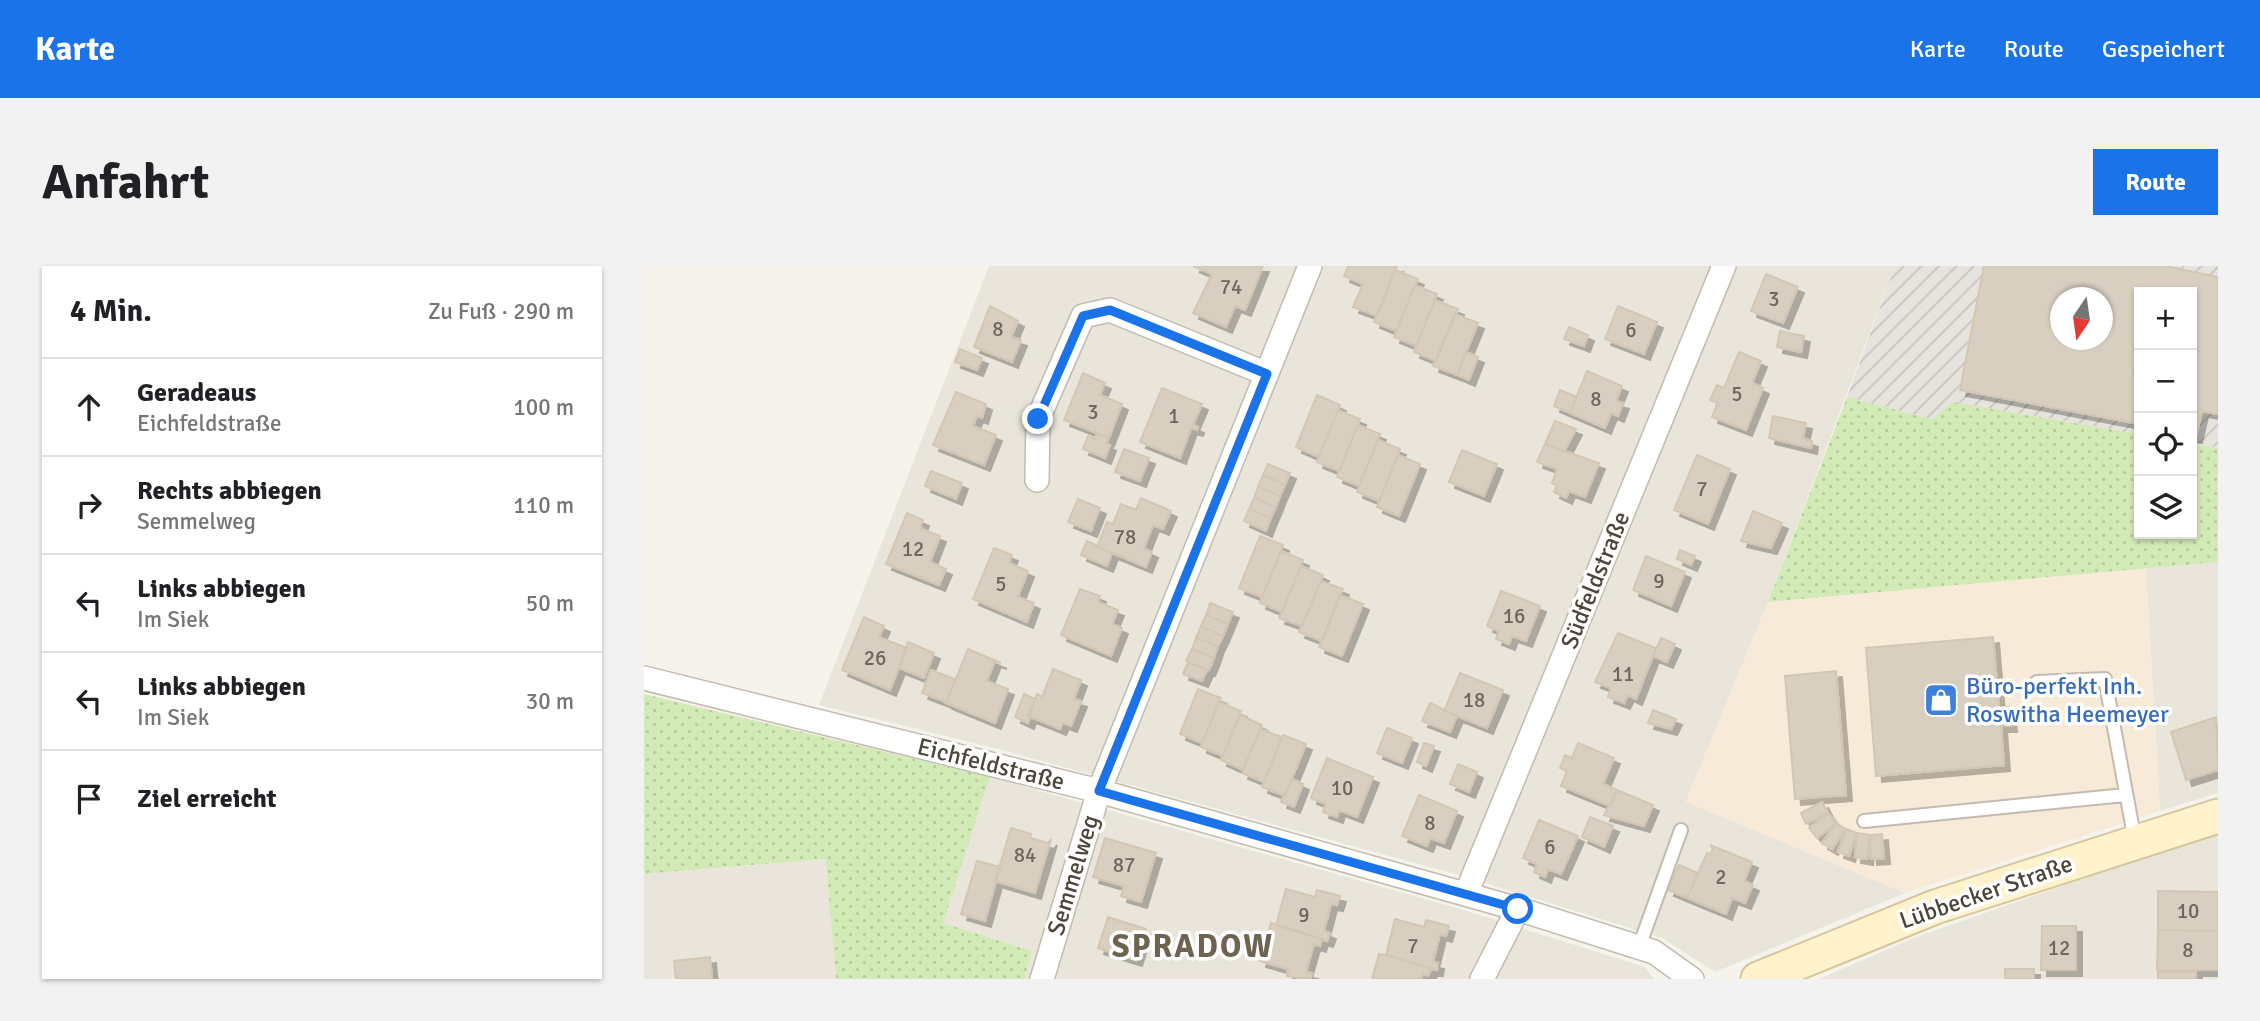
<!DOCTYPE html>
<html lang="de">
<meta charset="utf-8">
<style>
:root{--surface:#fff;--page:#f2f2f2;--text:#202124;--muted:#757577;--line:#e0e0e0;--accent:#1a73e8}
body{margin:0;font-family:Signika,sans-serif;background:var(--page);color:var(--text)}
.controls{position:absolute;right:21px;top:21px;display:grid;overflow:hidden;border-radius:0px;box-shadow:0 2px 5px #0004}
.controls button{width:63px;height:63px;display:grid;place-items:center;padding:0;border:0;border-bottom:2px solid var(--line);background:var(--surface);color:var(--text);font:35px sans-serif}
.compass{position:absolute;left:1406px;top:21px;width:63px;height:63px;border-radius:50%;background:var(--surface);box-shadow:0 2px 5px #0004;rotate:193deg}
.stop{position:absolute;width:21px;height:21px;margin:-16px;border:5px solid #1a73e8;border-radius:50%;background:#fff}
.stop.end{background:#1a73e8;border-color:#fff;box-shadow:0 2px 7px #0008}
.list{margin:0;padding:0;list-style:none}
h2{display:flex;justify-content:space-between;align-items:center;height:91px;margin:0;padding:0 28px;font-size:30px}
h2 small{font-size:23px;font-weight:400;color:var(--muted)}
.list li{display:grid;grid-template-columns:46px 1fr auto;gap:21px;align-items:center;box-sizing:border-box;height:98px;padding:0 28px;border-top:2px solid var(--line)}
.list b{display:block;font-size:26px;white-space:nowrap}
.list p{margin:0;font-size:23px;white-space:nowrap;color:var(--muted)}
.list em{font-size:23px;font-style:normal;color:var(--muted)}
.icon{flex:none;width:38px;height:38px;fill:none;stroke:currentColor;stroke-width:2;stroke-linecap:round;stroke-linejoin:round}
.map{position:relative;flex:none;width:1574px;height:713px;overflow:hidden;border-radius:0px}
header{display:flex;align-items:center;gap:42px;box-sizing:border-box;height:98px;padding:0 35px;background:var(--accent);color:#fff}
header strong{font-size:33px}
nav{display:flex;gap:38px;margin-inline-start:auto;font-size:24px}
.intro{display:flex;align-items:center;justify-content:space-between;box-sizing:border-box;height:168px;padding:0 42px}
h1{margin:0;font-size:49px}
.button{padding:18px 32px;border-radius:0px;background:var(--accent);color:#fff;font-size:24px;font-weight:700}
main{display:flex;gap:42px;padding:0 42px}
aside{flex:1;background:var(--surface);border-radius:0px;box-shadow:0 2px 5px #0004}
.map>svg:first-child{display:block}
.residential{fill:#eae5da}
.commercial{fill:#f7ead8}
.industrial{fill:url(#industrial-furrows);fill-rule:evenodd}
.grass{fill:url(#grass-dots)}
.building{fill:#d8cfc1;stroke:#d3c7b4;stroke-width:2;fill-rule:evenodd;filter:url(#shadow)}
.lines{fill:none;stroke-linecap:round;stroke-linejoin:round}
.service-casing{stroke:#c2bbae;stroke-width:16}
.minor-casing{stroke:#c2bbae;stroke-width:26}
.secondary-casing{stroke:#d6c79b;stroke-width:37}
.service{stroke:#fff;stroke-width:12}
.minor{stroke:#fff;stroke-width:23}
.secondary{stroke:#fff3cd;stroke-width:33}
.route{stroke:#1a73e8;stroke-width:9}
.labels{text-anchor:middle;stroke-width:7;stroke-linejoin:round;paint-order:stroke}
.number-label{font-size:21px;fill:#6e675b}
.street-label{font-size:24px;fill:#4b4439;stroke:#fff}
.shop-label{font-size:24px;fill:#366cbe;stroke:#fff;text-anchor:start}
.district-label{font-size:32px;font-weight:bold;letter-spacing:2px;fill:#6e6250;stroke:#fff}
</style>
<header>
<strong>Karte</strong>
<nav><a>Karte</a><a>Route</a><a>Gespeichert</a></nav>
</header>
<div class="intro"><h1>Anfahrt</h1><a class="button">Route</a></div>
<main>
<aside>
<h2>4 Min.<small>Zu Fuß · 290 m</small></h2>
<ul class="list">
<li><svg class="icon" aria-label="ahead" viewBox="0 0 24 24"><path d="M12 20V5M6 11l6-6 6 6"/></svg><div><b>Geradeaus</b><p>Eichfeldstraße</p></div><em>100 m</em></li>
<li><svg class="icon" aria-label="right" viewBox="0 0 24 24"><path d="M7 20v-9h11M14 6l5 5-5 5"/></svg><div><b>Rechts abbiegen</b><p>Semmelweg</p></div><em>110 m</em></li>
<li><svg class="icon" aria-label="left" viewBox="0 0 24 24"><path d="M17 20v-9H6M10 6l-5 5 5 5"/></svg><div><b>Links abbiegen</b><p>Im Siek</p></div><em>50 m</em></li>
<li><svg class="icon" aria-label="left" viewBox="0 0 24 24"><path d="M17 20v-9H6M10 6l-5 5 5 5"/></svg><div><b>Links abbiegen</b><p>Im Siek</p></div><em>30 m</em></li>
<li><svg class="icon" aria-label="arrive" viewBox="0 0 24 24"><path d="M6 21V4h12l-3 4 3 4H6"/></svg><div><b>Ziel erreicht</b></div></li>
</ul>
</aside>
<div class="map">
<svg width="1574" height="713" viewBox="0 0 1574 713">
<defs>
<pattern id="industrial-furrows" width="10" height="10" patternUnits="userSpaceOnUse" patternTransform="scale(1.75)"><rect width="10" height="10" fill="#e6e2dd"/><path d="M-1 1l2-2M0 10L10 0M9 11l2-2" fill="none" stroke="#c7c3be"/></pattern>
<pattern id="grass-dots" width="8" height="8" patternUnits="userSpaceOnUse" patternTransform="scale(1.75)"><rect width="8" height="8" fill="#d2eab5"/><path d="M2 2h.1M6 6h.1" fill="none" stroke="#b6ca9c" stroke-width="1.8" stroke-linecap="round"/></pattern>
<filter id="shadow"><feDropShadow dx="6" dy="6" stdDeviation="0" flood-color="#0004"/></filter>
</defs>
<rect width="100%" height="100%" fill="#f6f3ec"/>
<path class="residential" d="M345 0H1251L1124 336 1042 535 1261 627 1071 706 1018 672 822 611 354 483 175 439Z
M1574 296V527L1516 545 1502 302Z
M346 511 820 644 1001 701 1010 713H380L388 685 299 657Z
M1574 565V713H1175L1267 673Z
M183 593 192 713H0V608Z"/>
<path class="commercial" d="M1502 302 1516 545 1261 627 1042 536 1124 336Z"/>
<path class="industrial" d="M1251 0H1574V182L1548 177V26H1495V168L1309 136 1288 153 1203 131ZM1416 32H1458V74H1416Z"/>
<path class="grass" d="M1203 131 1288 153 1309 136 1495 168V268H1548V177L1574 182V296L1124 336Z
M0 428 346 511 299 657 388 685 380 713H192L182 593 0 608Z"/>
<path class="building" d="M549 0H619L601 44 591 40 582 61 549 47 568 8Z
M704 0H753L733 50 709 41 719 18 700 10Z
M1340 0H1521L1574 11V148L1558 145 1552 171 1548 170V26H1495V78L1489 110 1495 111V158L1316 124ZM1416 32H1458V74H1416Z
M751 4 774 13 752 65 730 56Z
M1122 8 1154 21 1139 57 1107 45Z
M771 19 793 28 772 80 750 71Z
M791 34 814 43 792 95 770 86Z
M346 40 374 55 367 71 377 74 368 96 330 81Z
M974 40 1013 56 1000 88 961 73Z
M811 48 834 57 813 109 789 100Z
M925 61 944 69 940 80 920 73Z
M1136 65 1160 70 1157 86 1133 81Z
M316 83 338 92 333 104 311 96Z
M822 86 834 91 825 114 813 109Z
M1095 86 1117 95 1108 117 1119 122 1102 164 1068 151 1074 137 1066 134 1073 119 1080 122Z
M943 105 978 120 972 135 979 137 974 150 967 147 961 162 926 147Z
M439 107 461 117 456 129 478 138 465 172 420 154Z
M518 122 558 138 549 159 554 161 553 164 547 162 536 192 496 176Z
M916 124 933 131 926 147 910 140Z
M312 126 342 138 338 152 333 150 329 160 352 169 340 199 289 179Z
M673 129 696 139 675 191 652 181Z
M694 144 716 153 695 205 673 196Z
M1129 150 1162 157 1159 172 1168 175 1167 182 1125 172Z
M911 155 932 163 920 186 901 178Z
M714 159 736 168 715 220 693 211Z
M453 167 465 172 462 177 466 179 461 192 439 183 444 170 451 173Z
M734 174 756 183 735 235 713 226Z
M901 178 955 197 941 231 925 225 922 232 910 226 913 220 908 217 913 203 893 196Z
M480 183 505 192 496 215 471 206Z
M818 184 853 198 840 230 805 216Z
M754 189 776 198 755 250 733 241Z
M1053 189 1086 203 1064 258 1030 244Z
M624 198 646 207 641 219 619 209Z
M287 205 318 217 312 233 281 220Z
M619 209 641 219 636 230 614 221Z
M614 221 636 230 632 241 610 232Z
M497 232 527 245 519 263 509 259 500 282 508 286 502 301 453 281 463 256 469 258 477 238 492 244Z
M610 232 632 241 627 252 605 243Z
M434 233 456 242 447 265 424 256Z
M605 243 627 252 622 265 600 255Z
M1109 245 1138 257 1127 282 1097 275Z
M263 247 279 254 276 262 296 270 286 296 302 303 295 319 242 298Z
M616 270 639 279 618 331 595 322Z
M443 275 468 287 463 300 437 289Z
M350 282 368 289 365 297 384 305 374 331 390 337 383 356 329 333Z
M1036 284 1051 290 1047 299 1033 293Z
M637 285 659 294 638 346 616 337Z
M1002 290 1041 306 1027 340 989 324Z
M657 300 679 309 658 360 635 352Z
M677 315 699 323 678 375 655 366Z
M436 323 456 330 454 336 474 344 468 358 478 362 467 390 417 369Z
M857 325 896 340 882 375 868 370 865 378 852 373 855 365 843 360Z
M696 329 719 338 698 390 675 381Z
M566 337 589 346 584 358 562 349Z
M562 349 584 358 579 370 557 360Z
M220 351 240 360 235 371 263 382 246 424 198 404Z
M557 360 579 370 574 380 552 372Z
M974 367 1012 382 992 433 984 429 980 437 964 431 967 422 951 416Z
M1349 371 1355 441H1365L1367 460H1357L1360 499 1232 510 1222 382Z
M552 372 574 380 570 392 548 383Z
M1017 372 1031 378 1023 396 1009 390Z
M264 376 290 387 280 412 255 402Z
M324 383 357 397 351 395 343 415 364 423 351 457 302 437Z
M548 383 570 392 565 404 542 395Z
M544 396 563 404 558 415 539 408Z
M409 403 437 414 430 433 437 435 427 460 419 457 416 463 384 450 393 428 398 431Z
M287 404 311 413 302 436 278 427Z
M1192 405 1202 529 1151 533 1141 410Z
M816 407 859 424 843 462 800 445Z
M554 423 577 432 558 477 536 468Z
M380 428 391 433 384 457 371 451Z
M575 436 597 445 579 490 557 481Z
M786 437 813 450 806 466 778 455Z
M1009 444 1032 453 1027 463 1004 457Z
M596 449 618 459 599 504 577 494Z
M1572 451 1574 504 1542 514 1527 466Z
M743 462 768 472 758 497 733 487Z
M616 463 638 471 620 516 598 507Z
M639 469 662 478 641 530 618 521Z
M780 477 790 480 782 500 773 496Z
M934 477 970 492 959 518 973 524 966 540 917 520 923 505 916 502 921 489 928 492Z
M683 492 729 511 713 551 695 544 693 551 679 546 682 538 667 532Z
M814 498 833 506 825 526 806 518Z
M648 513 659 518 650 541 637 536Z
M973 524 1009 539 1000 560 960 549Z
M775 529 813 545 800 577 786 572 783 580 758 570Z
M1178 536 1184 547 1162 558 1157 547Z
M1184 547 1192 557 1173 572 1165 562Z
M946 551 969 560 960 581 938 571Z
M895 554 934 570 917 608 904 603 901 611 890 606 893 598 879 592Z
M1192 557 1202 563 1188 583 1178 577Z
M367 562 387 568 386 572 404 577 407 573 391 627 351 615Z
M1202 563 1213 567 1205 590 1194 586Z
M1213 567 1226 569 1223 593 1211 591Z
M1238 568 1240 592 1227 593 1226 569Z
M461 572 512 587 497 636 477 630 480 620 449 611Z
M1066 579 1108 596 1100 615 1109 619 1101 637 1088 632 1082 648 1043 632 1063 587 1067 588 1069 582Z
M333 595 356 601 341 655 317 648Z
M1035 599 1054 607 1043 632 1024 624Z
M642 623 671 631 673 624 696 630 693 639 687 638 680 665 686 667 683 675 632 659Z
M1514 625 1574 626V665L1514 664Z
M464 651 502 663 492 694 454 682Z
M751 653 780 661 782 654 805 660 802 670 796 668 789 696 794 697 793 704 742 689Z
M627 657 678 673 676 680 670 678 662 706 668 707 666 713 643 710 644 703 616 695Z
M1398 660H1432V704H1397Z
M1514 664 1574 665V704H1513Z
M735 688 742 689 793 704H787L784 710 779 708 777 713H728Z
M66 691 68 713H32L30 695Z
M1361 703H1390V713H1361Z
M1514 706H1552V713H1514Z"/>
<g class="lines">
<g class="service-casing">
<path id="service" d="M1393 416 1461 413 1491 575
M1220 555 1481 529
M995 681 1037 564"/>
</g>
<g class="minor-casing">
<path id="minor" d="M393 214 394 153 439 50 466 44 623 108
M0 412 455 525 874 643 1010 686 1048 713
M822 628 1080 0
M398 713 455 525 666 0
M838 713 874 643"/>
</g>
<g class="secondary-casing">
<path id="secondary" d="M1114 713 1291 641 1574 550"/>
</g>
<use href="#service" class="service"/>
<use href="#minor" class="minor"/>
<use href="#secondary" class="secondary"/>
</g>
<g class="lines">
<path class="route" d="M394 153 439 50 466 44 623 108 455 525 874 643"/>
</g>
<defs>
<g id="shop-square" transform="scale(1.75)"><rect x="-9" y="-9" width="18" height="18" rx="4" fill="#3f7fe0" stroke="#fff"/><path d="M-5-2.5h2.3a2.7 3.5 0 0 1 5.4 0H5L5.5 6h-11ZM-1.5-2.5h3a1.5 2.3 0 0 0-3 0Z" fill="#fff"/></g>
</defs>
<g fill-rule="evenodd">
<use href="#shop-square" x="1297" y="434"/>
</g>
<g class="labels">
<g class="number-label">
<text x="587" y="28">74</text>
<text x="1130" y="40">3</text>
<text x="354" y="70">8</text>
<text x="987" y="71">6</text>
<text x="1093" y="135">5</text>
<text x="952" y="140">8</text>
<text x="449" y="153">3</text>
<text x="530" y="157">1</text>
<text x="1058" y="230">7</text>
<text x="481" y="278">78</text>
<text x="269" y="290">12</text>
<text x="1015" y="322">9</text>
<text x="357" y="325">5</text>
<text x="870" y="357">16</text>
<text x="231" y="399">26</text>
<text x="979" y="415">11</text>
<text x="830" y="441">18</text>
<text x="698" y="529">10</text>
<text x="786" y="564">8</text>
<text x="906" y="588">6</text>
<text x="381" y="596">84</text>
<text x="480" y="606">87</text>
<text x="1077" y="618">2</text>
<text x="1544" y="652">10</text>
<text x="660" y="656">9</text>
<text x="769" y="687">7</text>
<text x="1415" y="689">12</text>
<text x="1544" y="691">8</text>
</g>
<g class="street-label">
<text transform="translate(951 314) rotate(-68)" y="8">Südfeldstraße</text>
<text transform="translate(347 498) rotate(14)" y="8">Eichfeldstraße</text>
<text transform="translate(429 609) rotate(-73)" y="8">Semmelweg</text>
<text transform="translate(1342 626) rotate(-19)" y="8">Lübbecker Straße</text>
</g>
<g class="shop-label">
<text x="1322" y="428">Büro-perfekt Inh.<tspan x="1322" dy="28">Roswitha Heemeyer</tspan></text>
</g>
<g class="district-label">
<text x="549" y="691">SPRADOW</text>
</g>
</g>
</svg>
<div class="controls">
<button>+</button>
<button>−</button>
<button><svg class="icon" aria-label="locate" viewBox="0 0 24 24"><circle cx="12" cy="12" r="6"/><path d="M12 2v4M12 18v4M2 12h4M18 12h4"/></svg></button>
<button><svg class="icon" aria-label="layers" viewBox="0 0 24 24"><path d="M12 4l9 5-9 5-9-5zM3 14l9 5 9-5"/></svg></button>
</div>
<svg class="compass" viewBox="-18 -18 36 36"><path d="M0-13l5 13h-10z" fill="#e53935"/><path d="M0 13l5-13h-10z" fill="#757577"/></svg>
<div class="stop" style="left:874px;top:643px"></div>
<div class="stop end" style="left:394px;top:153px"></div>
</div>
</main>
